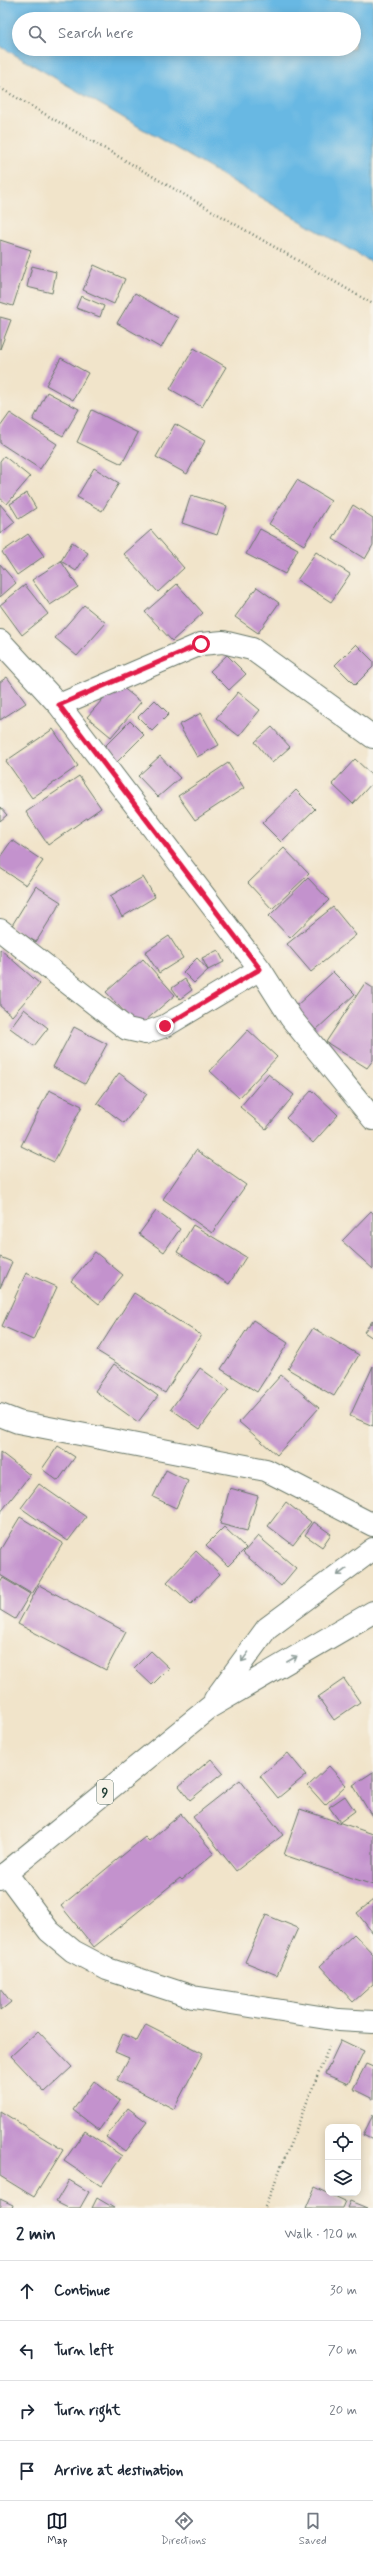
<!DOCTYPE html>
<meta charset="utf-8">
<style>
:root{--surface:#fff;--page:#f2f2f3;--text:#1f2937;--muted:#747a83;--line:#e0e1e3;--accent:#111827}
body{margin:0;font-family:Mynerve,sans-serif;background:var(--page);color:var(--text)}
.controls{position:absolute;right:12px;bottom:12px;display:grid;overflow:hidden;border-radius:8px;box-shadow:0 2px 10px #0003}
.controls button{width:36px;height:36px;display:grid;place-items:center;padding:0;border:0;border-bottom:1px solid var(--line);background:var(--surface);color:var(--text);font:20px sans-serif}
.stop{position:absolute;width:12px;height:12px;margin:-9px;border:3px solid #e11d48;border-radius:50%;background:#fff}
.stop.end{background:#e11d48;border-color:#fff;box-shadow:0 1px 4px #0008}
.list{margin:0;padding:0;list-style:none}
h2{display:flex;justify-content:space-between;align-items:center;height:52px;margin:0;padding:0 16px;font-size:17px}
h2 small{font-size:13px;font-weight:400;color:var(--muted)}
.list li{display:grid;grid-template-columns:26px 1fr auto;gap:12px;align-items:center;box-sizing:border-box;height:60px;padding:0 16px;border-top:1px solid var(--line)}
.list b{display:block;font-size:15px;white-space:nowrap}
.list em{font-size:13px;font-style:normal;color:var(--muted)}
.icon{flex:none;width:22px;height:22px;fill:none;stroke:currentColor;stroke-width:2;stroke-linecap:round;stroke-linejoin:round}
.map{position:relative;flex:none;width:373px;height:2208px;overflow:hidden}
.search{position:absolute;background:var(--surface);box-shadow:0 2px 10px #0003;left:12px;right:12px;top:12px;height:44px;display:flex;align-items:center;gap:10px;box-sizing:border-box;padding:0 14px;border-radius:22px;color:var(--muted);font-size:15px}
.sheet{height:292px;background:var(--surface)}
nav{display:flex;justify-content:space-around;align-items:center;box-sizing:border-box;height:56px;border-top:1px solid var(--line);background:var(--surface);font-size:11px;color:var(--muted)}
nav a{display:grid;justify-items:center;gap:2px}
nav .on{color:var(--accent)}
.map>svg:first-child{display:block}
.water{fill:#68b8e3;stroke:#447a8c;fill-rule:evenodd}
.building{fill:#c392cd}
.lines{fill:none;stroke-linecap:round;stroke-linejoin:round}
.minor-casing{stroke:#687768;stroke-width:24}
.trunk-casing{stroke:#687768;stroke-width:24}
.path{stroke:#687768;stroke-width:2.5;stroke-dasharray:1 3;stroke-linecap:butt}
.minor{stroke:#fff;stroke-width:22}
.trunk{stroke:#fff;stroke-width:22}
.oneway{stroke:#8f9e9a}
.route{stroke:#e11d48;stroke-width:5}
.labels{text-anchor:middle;stroke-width:3.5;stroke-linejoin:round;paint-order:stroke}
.shield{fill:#f7f3e8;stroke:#60746a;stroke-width:1}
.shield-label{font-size:14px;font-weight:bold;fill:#1f3d34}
</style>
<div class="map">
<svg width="373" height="2208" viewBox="0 0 373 2208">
<rect width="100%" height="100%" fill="#f7f3e8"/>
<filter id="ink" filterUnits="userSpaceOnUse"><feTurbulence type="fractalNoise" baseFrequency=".025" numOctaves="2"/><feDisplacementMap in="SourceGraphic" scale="8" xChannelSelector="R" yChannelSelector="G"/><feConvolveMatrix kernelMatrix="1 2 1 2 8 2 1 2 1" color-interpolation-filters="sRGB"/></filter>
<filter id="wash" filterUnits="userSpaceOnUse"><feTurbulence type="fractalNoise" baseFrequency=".012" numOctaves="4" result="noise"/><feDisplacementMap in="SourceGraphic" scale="16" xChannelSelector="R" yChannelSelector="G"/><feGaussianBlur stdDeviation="0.9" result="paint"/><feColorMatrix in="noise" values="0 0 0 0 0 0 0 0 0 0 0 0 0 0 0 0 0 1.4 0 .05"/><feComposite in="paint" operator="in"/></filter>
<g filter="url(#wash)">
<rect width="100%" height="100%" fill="#f1e4ca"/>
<path class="water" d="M0 0H373V263L0 46ZM19 19H354V49H19Z"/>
<g id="blocks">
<path class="building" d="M0 240 31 250 13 306 0 302Z
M94 265 125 279 114 304 83 290Z
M32 266 56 272 52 293 27 287Z
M135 293 178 318 161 348 117 323Z
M81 296 104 306 100 317 76 308Z
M0 317 11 320 0 349Z
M194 348 226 367 202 407 170 389Z
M61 358 88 373 73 400 46 385Z
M47 392 79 409 63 436 33 420Z
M92 410 138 433 122 464 77 442Z
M10 413 57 444 40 469 0 443V427Z
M175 424 205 441 187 474 156 457Z
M4 456 30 477 7 504 0 498V461Z
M94 468 119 483 102 511 77 497Z
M297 480 331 501 304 545 269 524Z
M27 493 36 508 19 519 10 504Z
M191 495 227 506 217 535 182 523Z
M0 504 15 522 0 534Z
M353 505 373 518V545L365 559 333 539Z
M260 529 298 549 285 574 246 554Z
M151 530 184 568 158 592 124 554Z
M28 534 44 556 17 575 2 552Z
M72 542 88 553 76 571 61 561 78 587 50 605 32 580 61 561Z
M316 552 350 574 331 602 297 580Z
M0 564 16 583 0 597Z
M177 584 203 613 172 641 145 612Z
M25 585 48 614 22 635 0 605Z
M257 587 279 603 258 633 235 617Z
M84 605 106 623 77 656 55 638Z
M356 644 373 661V667L355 685 335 665Z
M227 655 246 674 229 690 210 671Z
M7 677 26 703 0 720V682Z
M117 683 141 702 111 737 87 717Z
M238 692 260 710 239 736 216 718Z
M155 700 169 714 152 731 138 717Z
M201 713 219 745 197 757 179 725Z
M130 721 144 735 117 762 103 748Z
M272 727 290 747 272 763 255 742Z
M53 729 78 766 32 798 6 761Z
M160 756 180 778 158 797 138 776Z
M355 759 373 776V782L353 804 332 784Z
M228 763 244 788 195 820 178 796Z
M79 776 101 808 48 845 26 812Z
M296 790 315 809 281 842 262 823Z
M0 807 7 815 0 821Z
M12 840 43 861 26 885 0 868V857Z
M284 848 309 874 272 909 248 883Z
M143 877 155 897 122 917 110 896Z
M308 878 329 900 290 938 269 916Z
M36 886 61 902 36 942 11 927Z
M333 907 356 935 311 972 287 944Z
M169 936 183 958 159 973 145 952Z
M0 949 40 984 12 1016 0 1006Z
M218 950 224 962 208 970 202 958Z
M197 958 208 970 194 983 183 972Z
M143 959 175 995 138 1027 106 992Z
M333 972 355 994 316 1030 295 1007Z
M185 979 192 990 180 999 172 988Z
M365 983 373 988V1060L367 1068 326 1042Z
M24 1009 48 1028 34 1046 10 1028Z
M74 1027 107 1044 85 1084 53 1067Z
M248 1030 277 1057 239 1098 210 1071Z
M119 1073 147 1094 124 1123 97 1103Z
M268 1074 294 1095 266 1129 240 1107Z
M49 1090 82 1106 54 1162 21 1146Z
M312 1090 338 1115 313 1143 286 1118Z
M196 1150 246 1185 212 1233 163 1199Z
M156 1211 180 1229 164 1252 139 1234Z
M371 1211 373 1213V1269L342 1241Z
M193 1225 246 1257 229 1284 177 1252Z
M95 1252 123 1275 99 1304 71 1281Z
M0 1257 12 1262 0 1288Z
M26 1273 57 1287 33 1340 2 1326Z
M134 1293 201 1335 165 1393 97 1351Z
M253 1320 288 1343 257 1392 221 1369Z
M373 1320V1338L364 1332Z
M313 1328 359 1355 334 1396 288 1369Z
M114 1364 158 1396 138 1422 95 1391Z
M373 1366V1426L350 1416Z
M200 1368 229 1389 200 1429 171 1409Z
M281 1375 319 1408 277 1455 239 1422Z
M58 1446 75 1457 58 1481 42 1469Z
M0 1452 30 1475 0 1513Z
M166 1470 188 1481 176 1508 153 1497Z
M39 1484 86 1517 68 1541 21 1508Z
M230 1488 258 1496 247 1531 220 1524Z
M286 1502 311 1522 293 1545 268 1526Z
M20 1517 63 1543 32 1594 0 1575V1550Z
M314 1522 331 1534 322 1547 305 1535Z
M224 1527 246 1548 228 1566 206 1545Z
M258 1536 296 1568 281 1586 243 1553Z
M196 1551 220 1574 191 1604 167 1582Z
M3 1578 30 1594 15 1619 0 1610V1583Z
M39 1585 126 1632 106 1670 18 1624Z
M151 1651 169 1668 152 1685 134 1668Z
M344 1679 360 1702 334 1720 318 1697Z
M288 1753 306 1775 278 1798 260 1776Z
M211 1759 223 1773 190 1800 179 1786Z
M329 1766 346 1785 325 1805 308 1786Z
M373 1772V1818L353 1785Z
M240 1780 283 1835 236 1871 193 1817Z
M345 1796 355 1811 340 1822 329 1807Z
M300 1809 373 1834V1885L284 1855Z
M181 1814 214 1853 182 1880 180 1878 94 1947 61 1906 145 1837 149 1841Z
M373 1900V1933L357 1913Z
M266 1915 298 1928 277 1975 245 1962Z
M354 1934 373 1954V1984L353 2002 320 1966Z
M0 1988 11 2002 0 2011Z
M146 2024 203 2053 174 2109 117 2080 129 2058 115 2052 123 2034 137 2041Z
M38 2031 72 2067 45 2092 11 2056Z
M341 2040 364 2051 348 2084 325 2074Z
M366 2064 373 2067V2099L353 2089Z
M94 2081 120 2101 99 2130 73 2110Z
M128 2108 147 2122 125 2151 106 2137Z
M0 2111 63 2150 34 2197 0 2176Z
M373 2115V2140L363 2135Z
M85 2131 122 2156 101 2186 64 2161Z
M69 2180 89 2192 80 2208H68L56 2202Z
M315 2187 345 2201 342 2208H306Z
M97 2198 114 2208H92Z
M0 2199 13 2205 12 2208H0Z
M350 2201 367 2208H347Z"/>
</g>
</g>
<g filter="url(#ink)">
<use href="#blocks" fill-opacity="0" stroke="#687768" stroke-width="1"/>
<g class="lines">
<g class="minor-casing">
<path id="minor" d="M0 641 59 705 260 969 291 1018 373 1119
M59 705 201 644 223 642 252 649 373 737
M0 930 127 1029 145 1033 165 1026 260 969
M0 1415 18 1422 266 1470 373 1525
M6 1873 49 1931 73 1951 107 1969 193 1997 339 2020 373 2022"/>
</g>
<g class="trunk-casing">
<path id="trunk" d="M215 1699 267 1628 373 1549
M0 1878 210 1707 373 1612"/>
</g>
<path class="path" d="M0 88 373 304
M265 2207 329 2047"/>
<use href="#minor" class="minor"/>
<use href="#trunk" class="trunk"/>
</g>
<defs><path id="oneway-shaft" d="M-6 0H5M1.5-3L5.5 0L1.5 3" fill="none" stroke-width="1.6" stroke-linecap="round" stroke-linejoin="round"/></defs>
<g class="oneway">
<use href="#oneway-shaft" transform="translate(342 1572) rotate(143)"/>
<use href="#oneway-shaft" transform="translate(245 1657) rotate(126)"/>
<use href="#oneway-shaft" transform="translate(292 1659) rotate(-30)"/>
</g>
</g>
<g class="lines" filter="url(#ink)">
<path class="route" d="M165 1026 260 969 59 705 201 644"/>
</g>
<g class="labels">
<rect class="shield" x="97" y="1780" width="16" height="24" rx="3"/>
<g class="shield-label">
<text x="105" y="1797">9</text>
</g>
</g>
</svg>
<div class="controls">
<button><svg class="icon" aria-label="locate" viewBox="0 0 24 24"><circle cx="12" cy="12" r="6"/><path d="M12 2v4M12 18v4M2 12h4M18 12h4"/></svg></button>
<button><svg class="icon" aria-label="layers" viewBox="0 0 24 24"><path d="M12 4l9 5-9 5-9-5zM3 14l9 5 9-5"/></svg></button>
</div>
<div class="stop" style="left:201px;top:644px"></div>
<div class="stop end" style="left:165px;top:1026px"></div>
<div class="search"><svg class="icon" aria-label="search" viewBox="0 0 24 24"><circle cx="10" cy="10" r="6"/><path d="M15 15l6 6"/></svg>Search here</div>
</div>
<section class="sheet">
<h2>2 min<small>Walk · 120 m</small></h2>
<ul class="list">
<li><svg class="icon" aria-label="ahead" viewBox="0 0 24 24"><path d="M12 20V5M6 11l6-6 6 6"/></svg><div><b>Continue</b></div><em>30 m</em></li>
<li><svg class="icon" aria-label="left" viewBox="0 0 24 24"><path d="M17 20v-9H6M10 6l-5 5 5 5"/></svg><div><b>Turn left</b></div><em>70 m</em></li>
<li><svg class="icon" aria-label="right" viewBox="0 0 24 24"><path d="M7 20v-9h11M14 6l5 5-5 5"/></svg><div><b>Turn right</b></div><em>20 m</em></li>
<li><svg class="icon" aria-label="arrive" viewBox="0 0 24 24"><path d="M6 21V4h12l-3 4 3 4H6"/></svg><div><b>Arrive at destination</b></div></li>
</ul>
</section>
<nav>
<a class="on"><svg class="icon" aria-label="map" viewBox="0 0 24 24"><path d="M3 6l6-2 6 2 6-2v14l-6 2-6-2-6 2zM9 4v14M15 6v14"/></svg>Map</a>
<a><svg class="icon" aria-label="directions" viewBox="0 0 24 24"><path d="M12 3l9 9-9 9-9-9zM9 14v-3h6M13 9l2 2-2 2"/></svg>Directions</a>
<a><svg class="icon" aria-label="saved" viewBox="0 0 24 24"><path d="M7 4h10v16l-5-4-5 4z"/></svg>Saved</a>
</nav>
